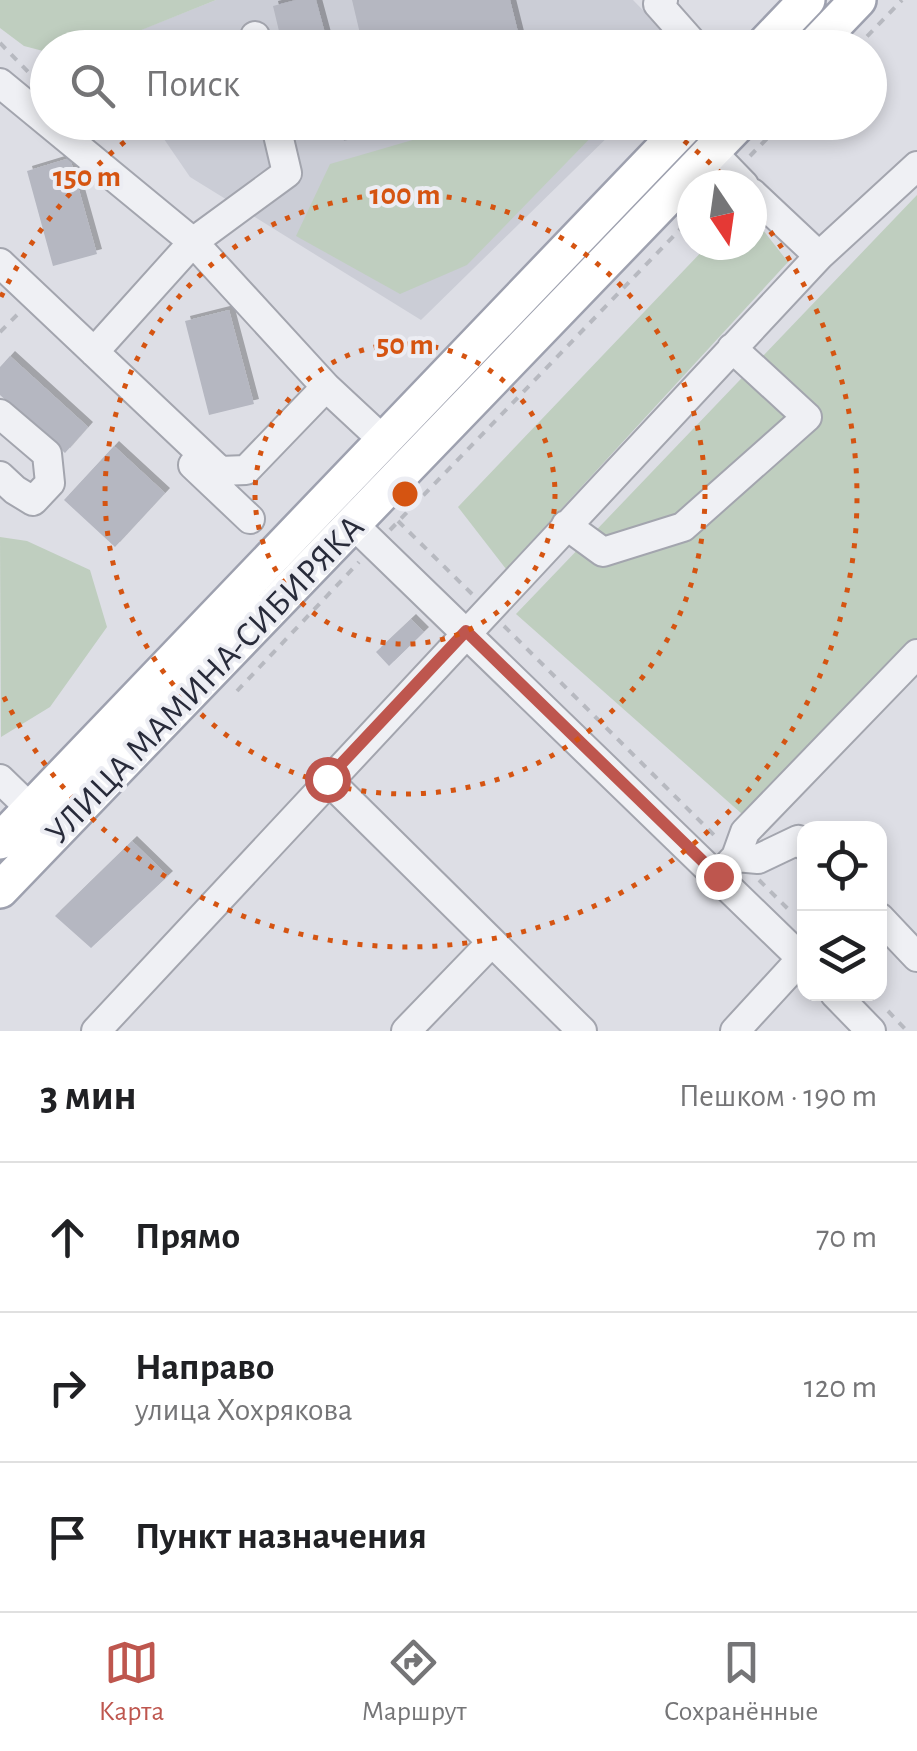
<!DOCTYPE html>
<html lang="ru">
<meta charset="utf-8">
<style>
:root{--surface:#fff;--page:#f6f6f6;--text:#202124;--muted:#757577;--line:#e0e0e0;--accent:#be564e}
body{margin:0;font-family:"Alegreya Sans",sans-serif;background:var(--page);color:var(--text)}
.controls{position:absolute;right:30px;bottom:30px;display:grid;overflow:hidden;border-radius:20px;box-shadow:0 5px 15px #0003}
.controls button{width:90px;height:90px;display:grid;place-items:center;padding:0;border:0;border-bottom:2px solid var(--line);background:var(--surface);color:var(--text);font:50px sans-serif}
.compass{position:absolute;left:677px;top:170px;width:90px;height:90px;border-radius:50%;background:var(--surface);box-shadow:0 5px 15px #0003;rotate:167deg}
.stop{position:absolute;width:30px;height:30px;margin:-22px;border:8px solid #be564e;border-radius:50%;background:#fff}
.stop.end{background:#be564e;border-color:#fff;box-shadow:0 2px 10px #0008}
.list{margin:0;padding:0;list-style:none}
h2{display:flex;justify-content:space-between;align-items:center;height:130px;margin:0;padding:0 40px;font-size:42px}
h2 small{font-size:32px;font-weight:400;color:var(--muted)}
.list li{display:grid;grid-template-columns:65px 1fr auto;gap:30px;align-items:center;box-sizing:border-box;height:150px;padding:0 40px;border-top:2px solid var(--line)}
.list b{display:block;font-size:38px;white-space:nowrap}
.list p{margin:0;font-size:32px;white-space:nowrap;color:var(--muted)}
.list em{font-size:32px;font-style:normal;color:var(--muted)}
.icon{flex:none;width:55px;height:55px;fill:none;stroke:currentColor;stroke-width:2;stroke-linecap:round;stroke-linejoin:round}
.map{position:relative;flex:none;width:917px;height:1031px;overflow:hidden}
.search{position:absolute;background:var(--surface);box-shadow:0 5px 15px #0003;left:30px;right:30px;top:30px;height:110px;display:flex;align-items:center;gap:25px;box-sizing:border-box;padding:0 35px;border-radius:55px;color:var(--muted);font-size:38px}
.sheet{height:580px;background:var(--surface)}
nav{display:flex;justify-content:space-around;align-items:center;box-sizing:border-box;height:140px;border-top:2px solid var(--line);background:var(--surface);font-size:28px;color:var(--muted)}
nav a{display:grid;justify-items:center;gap:5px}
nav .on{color:var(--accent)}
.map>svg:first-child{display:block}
.built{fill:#cbcdd6}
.green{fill:#bfcebf}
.building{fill:#b5b7c1;filter:url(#shadow)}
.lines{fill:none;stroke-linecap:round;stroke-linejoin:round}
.minor-casing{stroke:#a3a5ae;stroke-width:32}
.major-casing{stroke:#9ea1af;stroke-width:40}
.path{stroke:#b7b9c0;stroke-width:4;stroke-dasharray:8 8;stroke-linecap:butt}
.minor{stroke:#eff0f4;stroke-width:28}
.major{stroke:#fff;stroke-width:35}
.route{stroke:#be564e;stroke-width:12}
.ring{fill:none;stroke:#d55411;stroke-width:5;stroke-dasharray:5 10}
.labels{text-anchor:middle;stroke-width:8;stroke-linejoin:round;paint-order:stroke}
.street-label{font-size:35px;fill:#282b3a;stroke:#ecedf3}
.centre{fill:#d55411;stroke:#ecedf3;stroke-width:5}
.ring-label{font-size:30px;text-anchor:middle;font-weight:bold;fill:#d55411;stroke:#ecedf3;stroke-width:8;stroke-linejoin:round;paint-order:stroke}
</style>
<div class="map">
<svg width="917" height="1031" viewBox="0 0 917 1031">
<defs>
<filter id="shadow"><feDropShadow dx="5" dy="-5" stdDeviation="0" flood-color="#0004"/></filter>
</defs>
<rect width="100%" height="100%" fill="#dddee5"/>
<path class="built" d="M216 0H633L679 47 139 48 138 31Z
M153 123H622L421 320 190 177Z"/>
<path class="green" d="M0 0H216L139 31V47L48 48 47 52 24 46 0 28Z
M600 122 602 126 467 265 400 294 296 236 330 164 471 123Z
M917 195V664L759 829 516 614Z
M752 216 788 262 506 569 458 507 708 245H752Z
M0 537 27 541 90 570 107 627 50 707 1 737Z"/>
<path class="building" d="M296 0H316L329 48H283L273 6Z
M352 0H510L522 48H479L476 35 443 43 444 48H385L382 32 361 38Z
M361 38 363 48H329V46Z
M339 122H383L385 130 344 141Z
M70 158 97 254 53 266 27 171Z
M229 310 254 404 209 415 185 321Z
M10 356 88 427 65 453 0 395V367Z
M114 446 165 493 115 547 64 500Z
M411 619 424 632 389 666 376 652Z
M132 841 168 876 91 948 55 916Z"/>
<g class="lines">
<g class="minor-casing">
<path id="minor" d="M663 0 658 4 697 48
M255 36 257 48
M0 83 193 242 326 387 384 441
M712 152 744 185
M819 256 917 166
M0 263 220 471 246 470 326 387
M94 352 193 242 287 173 275 122
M0 414 47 454 50 483 33 501 15 490 0 476
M193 465 250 519
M353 524 804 961
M566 525 603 552 683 527 807 417 732 348
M0 779 32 810
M327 779 582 1031
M736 857 758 859 798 840 804 845
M718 876 736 857 745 832 917 654
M880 918 917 957
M835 994 871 1031
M96 1031 819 256 752 193
M406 1031 492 942
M735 1031 802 958"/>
</g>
<g class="major-casing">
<path id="major" d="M761 48 807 0
M812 48 858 0
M0 841 689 122
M0 890 740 122"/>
</g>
<path class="path" d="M0 43 35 79
M856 48 902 0
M750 156 783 122
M0 332 18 314
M398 521 473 595
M390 530 692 217
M504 626 717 838
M237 691 359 562
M759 880 788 909
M888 1011 907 1031"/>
<use href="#minor" class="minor"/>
<use href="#major" class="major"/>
</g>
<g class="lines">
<path class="route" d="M327 779 466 631 718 876"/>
</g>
<g class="ring">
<circle cx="405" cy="494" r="150"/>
<circle cx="405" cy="494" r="300"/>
<path d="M1 297A450 450 0 0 1 150 123M350 47A450 450 0 0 1 460 47M660 123A450 450 0 0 1 731 184M752 208A450 450 0 1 1 1 691"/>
</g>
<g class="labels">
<g class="street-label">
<text transform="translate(204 679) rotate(-46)" y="12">УЛИЦА МАМИНА-СИБИРЯКА</text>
</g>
</g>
<circle cx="405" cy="494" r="15" class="centre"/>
<g class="ring-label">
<text x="87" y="186">150 m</text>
<text x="405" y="204">100 m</text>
<text x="405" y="354">50 m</text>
</g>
</svg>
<div class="controls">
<button><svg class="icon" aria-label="locate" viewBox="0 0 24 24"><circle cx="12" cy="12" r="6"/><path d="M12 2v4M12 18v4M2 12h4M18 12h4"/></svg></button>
<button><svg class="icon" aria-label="layers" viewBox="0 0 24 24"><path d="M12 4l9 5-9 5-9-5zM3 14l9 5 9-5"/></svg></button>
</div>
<svg class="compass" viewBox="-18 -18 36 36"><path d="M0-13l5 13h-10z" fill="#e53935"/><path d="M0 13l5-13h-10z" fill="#757577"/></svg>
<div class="stop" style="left:327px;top:779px"></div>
<div class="stop end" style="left:718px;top:876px"></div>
<div class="search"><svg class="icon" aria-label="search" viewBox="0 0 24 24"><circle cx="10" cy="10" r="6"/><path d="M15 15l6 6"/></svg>Поиск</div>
</div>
<section class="sheet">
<h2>3 мин<small>Пешком · 190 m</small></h2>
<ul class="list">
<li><svg class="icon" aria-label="ahead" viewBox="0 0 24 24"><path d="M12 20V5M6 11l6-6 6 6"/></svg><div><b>Прямо</b></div><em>70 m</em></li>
<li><svg class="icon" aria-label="right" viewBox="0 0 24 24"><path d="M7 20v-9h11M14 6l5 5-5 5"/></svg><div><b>Направо</b><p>улица Хохрякова</p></div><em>120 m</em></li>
<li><svg class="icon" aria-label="arrive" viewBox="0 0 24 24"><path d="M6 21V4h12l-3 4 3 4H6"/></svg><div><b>Пункт назначения</b></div></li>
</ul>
</section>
<nav>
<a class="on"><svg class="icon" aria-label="map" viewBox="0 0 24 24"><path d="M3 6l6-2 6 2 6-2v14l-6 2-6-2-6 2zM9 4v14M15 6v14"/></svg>Карта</a>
<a><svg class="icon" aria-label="directions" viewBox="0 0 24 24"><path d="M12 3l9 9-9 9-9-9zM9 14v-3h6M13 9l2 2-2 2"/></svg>Маршрут</a>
<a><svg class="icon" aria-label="saved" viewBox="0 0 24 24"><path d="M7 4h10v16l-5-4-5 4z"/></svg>Сохранённые</a>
</nav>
